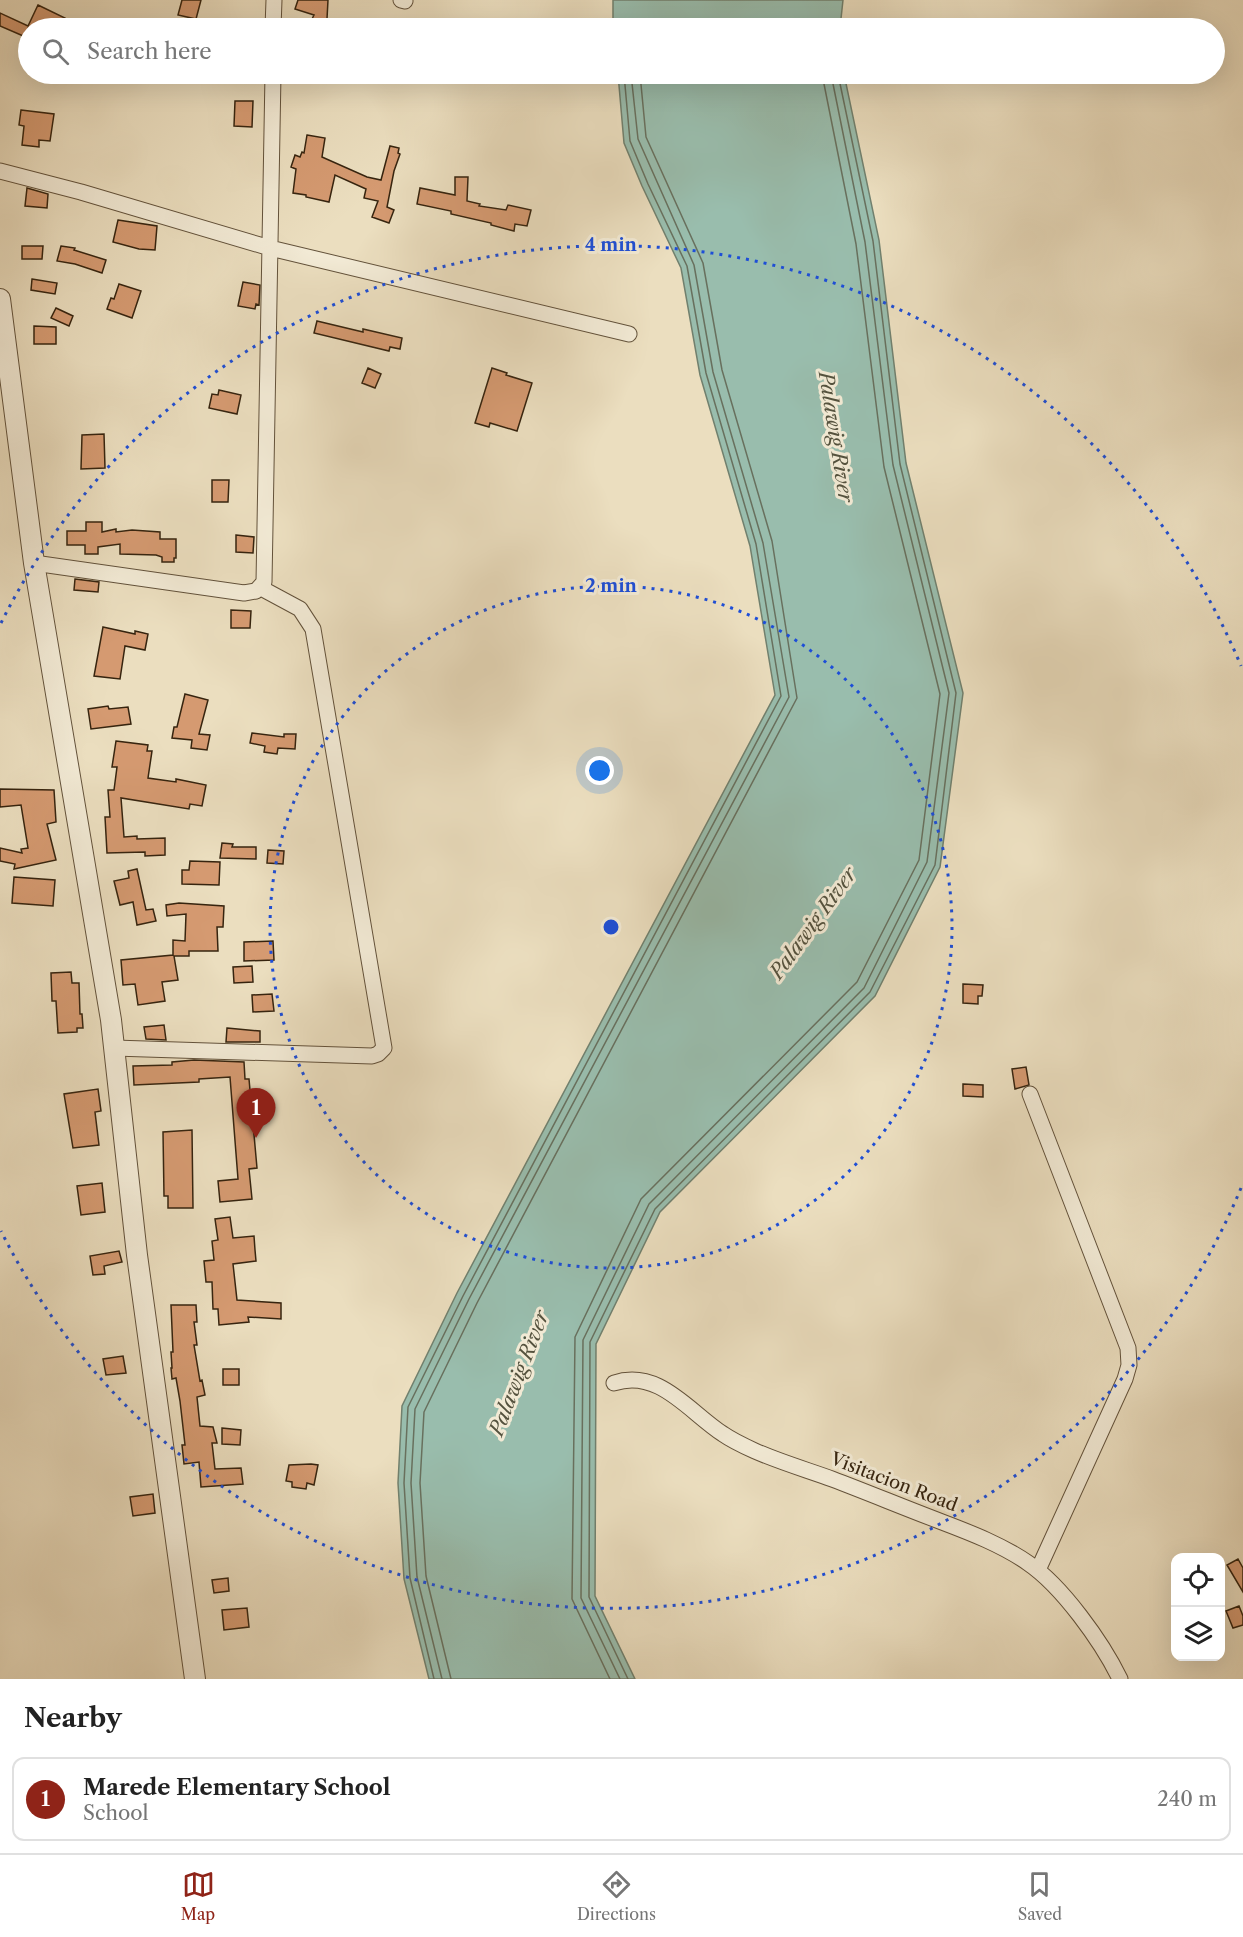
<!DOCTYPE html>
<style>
:root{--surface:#fff;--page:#f2f2f2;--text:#222;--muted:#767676;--line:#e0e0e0;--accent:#8f2418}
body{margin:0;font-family:"Libre Caslon Text",serif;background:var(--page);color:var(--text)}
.controls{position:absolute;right:18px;bottom:18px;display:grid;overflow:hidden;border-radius:12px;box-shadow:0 6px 24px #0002}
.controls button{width:54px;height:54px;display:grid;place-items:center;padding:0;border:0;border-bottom:2px solid var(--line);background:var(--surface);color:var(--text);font:30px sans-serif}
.you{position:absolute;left:600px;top:771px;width:21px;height:21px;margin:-15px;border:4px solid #fff;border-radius:50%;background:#1a73e8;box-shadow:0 0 0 9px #1a73e833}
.badge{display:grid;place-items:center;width:39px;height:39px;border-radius:50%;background:var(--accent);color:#fff;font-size:20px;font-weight:700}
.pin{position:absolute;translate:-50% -50px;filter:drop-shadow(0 2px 3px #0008)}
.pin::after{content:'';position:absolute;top:32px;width:21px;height:18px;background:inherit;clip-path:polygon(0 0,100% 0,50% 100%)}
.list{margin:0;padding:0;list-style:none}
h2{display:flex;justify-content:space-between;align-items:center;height:78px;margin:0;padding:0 24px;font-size:26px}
h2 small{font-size:20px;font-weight:400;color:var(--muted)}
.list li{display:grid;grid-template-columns:39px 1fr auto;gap:18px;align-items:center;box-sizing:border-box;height:84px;margin:0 12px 12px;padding:0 12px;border:2px solid var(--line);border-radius:12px}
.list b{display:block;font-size:22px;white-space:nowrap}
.list p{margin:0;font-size:20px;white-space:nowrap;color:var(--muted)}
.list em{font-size:20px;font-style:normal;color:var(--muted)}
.icon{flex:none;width:33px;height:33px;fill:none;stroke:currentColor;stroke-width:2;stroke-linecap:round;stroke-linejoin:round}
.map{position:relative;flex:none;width:1243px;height:1679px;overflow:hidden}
.search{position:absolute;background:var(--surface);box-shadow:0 6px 24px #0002;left:18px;right:18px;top:18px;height:66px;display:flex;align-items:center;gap:15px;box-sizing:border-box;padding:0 21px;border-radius:33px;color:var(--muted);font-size:22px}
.sheet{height:174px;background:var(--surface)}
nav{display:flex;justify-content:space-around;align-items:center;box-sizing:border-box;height:84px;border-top:2px solid var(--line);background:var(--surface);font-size:16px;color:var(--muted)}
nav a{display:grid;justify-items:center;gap:3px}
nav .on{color:var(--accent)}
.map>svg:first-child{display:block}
.water{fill:#99bdad;stroke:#71806e;stroke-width:1.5}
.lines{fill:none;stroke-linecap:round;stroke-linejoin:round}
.shore{stroke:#68705e;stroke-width:1.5}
.building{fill:#d59a71;stroke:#36240f;stroke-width:1.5}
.minor-casing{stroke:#63523b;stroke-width:17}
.tertiary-casing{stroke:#63523b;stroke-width:22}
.minor{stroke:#f2ead5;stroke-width:15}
.tertiary{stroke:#f2ead5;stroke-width:20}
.ring{fill:none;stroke:#1d4ed8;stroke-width:3;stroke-dasharray:3 6}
.labels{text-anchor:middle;stroke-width:6;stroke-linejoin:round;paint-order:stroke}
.street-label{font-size:18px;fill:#36240f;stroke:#f2ead5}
.water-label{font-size:20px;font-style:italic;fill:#54523e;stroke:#f2ead5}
.centre{fill:#1d4ed8;stroke:#f2ead5;stroke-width:3}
.ring-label{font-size:18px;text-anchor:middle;font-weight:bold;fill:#1d4ed8;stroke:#f2ead5;stroke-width:6;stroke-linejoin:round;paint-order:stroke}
</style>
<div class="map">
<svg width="1243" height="1679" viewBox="0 0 1243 1679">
<rect width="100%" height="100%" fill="#ebdebf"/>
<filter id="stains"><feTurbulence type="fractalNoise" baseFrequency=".00333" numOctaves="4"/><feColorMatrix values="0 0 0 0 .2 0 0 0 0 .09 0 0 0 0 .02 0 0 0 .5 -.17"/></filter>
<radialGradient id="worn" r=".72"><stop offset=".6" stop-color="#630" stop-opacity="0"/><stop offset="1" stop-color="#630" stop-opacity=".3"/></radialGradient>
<path class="water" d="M613 0H843L840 28H613Z
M618 74H844L879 240 906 463 963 693 940 867 875 996 660 1212 596 1344 595 1596 635 1679H429L404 1579 398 1483 402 1406 457 1293 775 695 750 546 700 375 681 268 642 186 624 143Z"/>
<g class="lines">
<path class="shore" d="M434 1679 410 1578 404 1483 408 1407 463 1296 781 696 756 544 706 373 687 266 648 184 630 141 624 74
M442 1679 417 1577 411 1483 415 1409 469 1299 789 697 763 543 713 372 694 265 638 139 631 74
M451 1679 426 1576 420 1483 424 1412 477 1303 797 698 772 541 722 370 703 263 646 137 640 74
M610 1679 572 1599 575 1337 641 1199 857 982 919 860 940 694 884 467 856 244 822 74
M620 1679 581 1598 583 1340 649 1204 864 988 927 862 949 693 893 465 865 242 831 74
M628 1679 589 1597 590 1342 655 1209 870 992 935 865 956 693 900 464 873 241 838 74"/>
</g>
<path class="building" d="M182 0H201L196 19 178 15Z
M298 0H328L327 19 331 20 327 28H317L309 25 314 15 295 9Z
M38 5 65 18 60 28H28V38L0 26V13L28 26Z
M235 101H253L252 127 234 126Z
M21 110 54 114 50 141 39 140V147L22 145 24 126 19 125Z
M307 135 325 138 322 157 367 177 381 180 390 146 399 148 398 153 400 154 394 171 387 207 394 210 389 223 372 217 378 201 364 198 366 189 335 175 329 202 306 197V195L293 193 296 169 291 167 295 155 300 157 302 152 304 153Z
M455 177H468L467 201 480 204 479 206 506 210 508 205 531 210 527 226 515 224 514 231 491 225V223L451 214V211L417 204 420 188 455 195Z
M27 188 48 194 47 208 25 206Z
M118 220 157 226 155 250 139 249 113 242Z
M22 246H43L42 259H22Z
M61 246 75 248 74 250 106 260 102 273 75 264 57 261Z
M32 279 57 283 55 294 31 290Z
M243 282 260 285 259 305 256 304 255 309 238 306Z
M119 284 141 291 132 318 107 309 111 298 114 299Z
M56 308 73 316 69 326 51 318Z
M317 321 363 332V329L402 338 400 349 390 347 389 351 314 333Z
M34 326 56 327V344H34Z
M368 368 381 374 375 388 362 383Z
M492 368 507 373 506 375 532 383 517 431 490 423 489 427 475 423Z
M219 390 241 395 237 414 209 408 212 394 218 395Z
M104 434 105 468 81 469 82 435Z
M212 480H229L228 502H212Z
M86 522H102V532L116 529V532L132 530 160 532V539H176V558H174V562H162V557L156 555 120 554V544L98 547V554H85V545H67V531H86Z
M236 535 254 537 253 553 236 552Z
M75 579 99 582 98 592 74 590Z
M231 610 251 611 250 628H231Z
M103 627 135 634V631L148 634 145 650 125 646 120 679 94 676Z
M185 694 208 700 199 734 210 735 207 750 191 748 192 740 172 738 174 727H177Z
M108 706 109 709 128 707 131 724 91 729 88 709Z
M252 733 284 737V734H296L295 749 278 748 277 754 264 752 265 746 250 743Z
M116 741 148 745 147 751H152L148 778 176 782V779L206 785 202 806 190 804 189 809 121 798 124 837 137 836V839L165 838V855L145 856V852L107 853 105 817H110L108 790H114L117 767H112Z
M0 789 54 790 56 822 47 824 56 860 14 869 15 864 0 861V848L22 853 21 849 28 848 21 805 0 807Z
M222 843 233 844 232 847H256V859L220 858Z
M268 850 284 851 283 864 267 863Z
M190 861 220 862 219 885 182 884V870H189Z
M137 869 146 910 153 909 156 921 137 925 133 902 120 905 114 881 129 878 128 871Z
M14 877 55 880 53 906 12 903Z
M179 903 224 906 223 927H217L218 951H189V956H174L178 980 162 982 165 1001 138 1005 135 984 123 985 121 960 173 955V940L185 941 186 914 167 916 166 905Z
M273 941 274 960 244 961V942Z
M252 966 253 982 234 983 233 967Z
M71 972 72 983H79L80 1014H82L83 1028H77V1032L58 1033 56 1001H52L51 973Z
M963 984 983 985 982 996H978V1004L963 1003Z
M272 994 274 1011 253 1012 252 995Z
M164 1025 166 1040 146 1039 144 1027Z
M227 1028 260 1031V1042H226Z
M194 1060 244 1062 245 1079H249L257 1168 249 1169 252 1199 220 1202 218 1181 238 1179 230 1077 199 1079V1082L134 1085 133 1066 172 1065V1062Z
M1026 1067 1029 1085 1015 1089 1012 1069Z
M963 1084 983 1085V1097L963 1096Z
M98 1089 101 1111 95 1112 99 1145 73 1148 64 1094Z
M192 1130 193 1208H168V1196H164L163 1132Z
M102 1183 105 1212 81 1215 77 1186Z
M230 1217 233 1238 254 1236 255 1250 256 1261 233 1264 237 1300 281 1303V1319L248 1317 249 1322 219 1325 218 1309H213L212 1282H206L204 1261 214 1260 212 1241 218 1240 215 1219Z
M119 1251 122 1262 104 1266 105 1274 93 1275 90 1256Z
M171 1305H196L197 1322H194L197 1345H194L200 1381 202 1380 205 1395 197 1397 200 1426 213 1427 217 1443H212L215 1469 241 1468 243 1484 201 1487 199 1462 184 1464 182 1445H185L180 1401 176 1378 172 1379 171 1368H172L171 1352H173Z
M123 1356 126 1373 106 1375 103 1359Z
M223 1369H239V1385H223Z
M222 1428 241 1430 240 1445 222 1444Z
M311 1464 318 1465 314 1485 307 1483 306 1489 292 1487V1482L286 1481 289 1465Z
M153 1494 155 1513 133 1516 130 1497Z
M1238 1559 1243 1568V1592L1227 1565Z
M228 1578 229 1591 214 1593 212 1580Z
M1239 1606 1243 1616V1625L1233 1628 1226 1611Z
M247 1608 249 1627 224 1630 222 1610Z"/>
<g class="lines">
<g class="minor-casing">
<path id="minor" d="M401 0 405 1
M273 28 274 0
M0 171 81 192 270 248 629 334
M34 563 244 593 256 591 264 582 273 74
M114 1048 372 1056 378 1054 384 1048 313 629 300 609 261 588
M1030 1094 1128 1348 1129 1365 1125 1379 1038 1570
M614 1383C659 1368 689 1412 723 1434 733 1441 744 1446 755 1451 780 1462 807 1470 832 1479 869 1493 905 1508 942 1522 971 1533 1002 1545 1028 1563 1062 1586 1102 1642 1120 1679"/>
</g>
<g class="tertiary-casing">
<path id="tertiary" d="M0 299 34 563 111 1020 137 1255 195 1679"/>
</g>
<use href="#minor" class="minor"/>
<use href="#tertiary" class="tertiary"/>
</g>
<g class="ring">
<circle cx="611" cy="927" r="341"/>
<path d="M1241 1188A682 682 0 0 1 1 1231M1 623A682 682 0 0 1 1241 666"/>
</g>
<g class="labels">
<g class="street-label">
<text transform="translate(894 1482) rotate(21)" y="6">Visitacion Road</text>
</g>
<g class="water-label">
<text transform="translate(836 437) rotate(81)" y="7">Palawig River</text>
<text transform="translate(813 923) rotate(-54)" y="7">Palawig River</text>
<text transform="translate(519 1373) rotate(-69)" y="7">Palawig River</text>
</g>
</g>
<circle cx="611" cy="927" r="9" class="centre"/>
<g class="ring-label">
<text x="611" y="251">4 min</text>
<text x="611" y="592">2 min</text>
</g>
<rect width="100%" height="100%" filter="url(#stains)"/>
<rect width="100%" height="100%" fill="url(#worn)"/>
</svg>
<div class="controls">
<button><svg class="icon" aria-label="locate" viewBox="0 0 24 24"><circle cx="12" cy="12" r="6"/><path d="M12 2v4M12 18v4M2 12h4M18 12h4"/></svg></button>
<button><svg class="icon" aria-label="layers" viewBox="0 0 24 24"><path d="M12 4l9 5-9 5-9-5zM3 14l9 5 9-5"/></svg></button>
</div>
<div class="you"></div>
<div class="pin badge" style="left:256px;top:1138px">1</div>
<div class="search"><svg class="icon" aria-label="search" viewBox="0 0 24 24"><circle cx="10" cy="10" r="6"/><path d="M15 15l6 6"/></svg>Search here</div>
</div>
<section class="sheet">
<h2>Nearby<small></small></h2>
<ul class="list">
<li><span class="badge">1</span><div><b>Marede Elementary School</b><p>School</p></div><em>240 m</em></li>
</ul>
</section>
<nav>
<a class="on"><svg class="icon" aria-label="map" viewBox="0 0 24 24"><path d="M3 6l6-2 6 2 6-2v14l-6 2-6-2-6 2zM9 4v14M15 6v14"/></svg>Map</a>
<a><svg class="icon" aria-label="directions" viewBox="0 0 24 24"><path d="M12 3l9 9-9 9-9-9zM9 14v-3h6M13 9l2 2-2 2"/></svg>Directions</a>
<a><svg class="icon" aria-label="saved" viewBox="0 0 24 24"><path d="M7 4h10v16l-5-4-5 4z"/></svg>Saved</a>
</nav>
